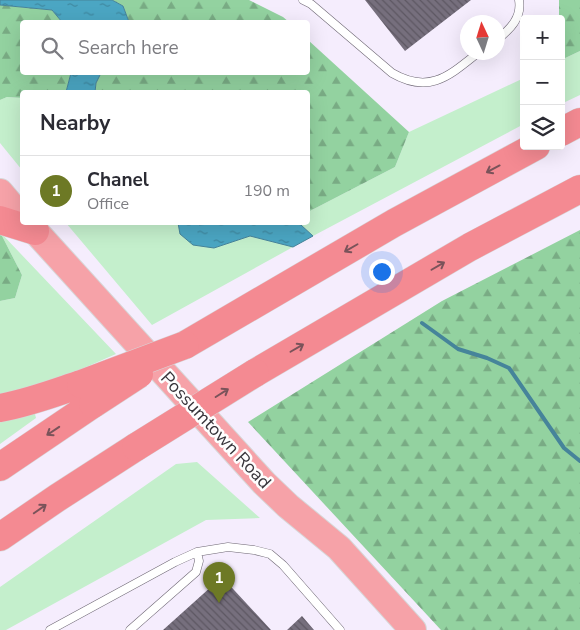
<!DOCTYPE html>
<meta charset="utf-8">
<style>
:root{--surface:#fff;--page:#f2f2f3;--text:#2b2b33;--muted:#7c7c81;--line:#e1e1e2;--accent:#6d7925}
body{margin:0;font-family:"Nunito Sans",sans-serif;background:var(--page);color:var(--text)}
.controls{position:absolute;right:15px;top:15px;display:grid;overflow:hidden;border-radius:5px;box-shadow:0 5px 20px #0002}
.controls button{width:45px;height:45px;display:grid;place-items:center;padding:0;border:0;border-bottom:1px solid var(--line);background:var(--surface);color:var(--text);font:25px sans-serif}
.compass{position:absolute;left:460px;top:15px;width:45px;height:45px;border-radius:50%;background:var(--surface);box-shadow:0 5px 20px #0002;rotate:356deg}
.you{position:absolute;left:381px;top:271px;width:18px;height:18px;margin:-12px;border:4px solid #fff;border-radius:50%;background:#1a73e8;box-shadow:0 0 0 8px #1a73e833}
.badge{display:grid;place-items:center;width:32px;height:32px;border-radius:50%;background:var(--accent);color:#fff;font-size:16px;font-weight:700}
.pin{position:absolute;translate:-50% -41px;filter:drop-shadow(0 1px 2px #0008)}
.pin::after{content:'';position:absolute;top:26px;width:18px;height:15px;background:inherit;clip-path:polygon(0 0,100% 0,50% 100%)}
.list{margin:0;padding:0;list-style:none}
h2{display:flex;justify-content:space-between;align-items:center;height:65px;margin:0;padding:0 20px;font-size:21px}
h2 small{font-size:16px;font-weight:400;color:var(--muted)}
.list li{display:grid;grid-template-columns:32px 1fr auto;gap:15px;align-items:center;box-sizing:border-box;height:70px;padding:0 20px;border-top:1px solid var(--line)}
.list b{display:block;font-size:19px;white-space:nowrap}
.list p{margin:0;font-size:16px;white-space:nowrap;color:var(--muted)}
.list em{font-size:16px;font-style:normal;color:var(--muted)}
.icon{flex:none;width:28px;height:28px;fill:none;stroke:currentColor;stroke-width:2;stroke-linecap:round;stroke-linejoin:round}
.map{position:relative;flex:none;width:580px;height:630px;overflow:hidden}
.search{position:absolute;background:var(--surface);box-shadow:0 5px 20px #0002;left:20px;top:20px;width:290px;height:55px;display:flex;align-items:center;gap:12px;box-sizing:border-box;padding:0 18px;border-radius:5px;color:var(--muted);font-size:19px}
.panel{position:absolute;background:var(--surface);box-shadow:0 5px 20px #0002;left:20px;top:90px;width:290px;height:135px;border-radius:5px}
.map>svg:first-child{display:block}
.grass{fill:#c4efcc}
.forest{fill:url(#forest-firs)}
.water{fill:url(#water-ripples);stroke:#46849a}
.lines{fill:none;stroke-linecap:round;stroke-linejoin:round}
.stream{stroke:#46849a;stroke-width:4}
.building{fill:url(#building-back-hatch)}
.service-casing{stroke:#6d6673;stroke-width:9}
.trunk-casing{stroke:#d7d7d8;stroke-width:28}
.motorway-casing{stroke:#d7d7d8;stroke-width:29}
.service{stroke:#fff;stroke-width:8}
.trunk{stroke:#f6a2a8;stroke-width:26}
.motorway{stroke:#f48a92;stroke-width:28}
.motorway-bridge-casing{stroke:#d7d7d8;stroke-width:29;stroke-linecap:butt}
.motorway-bridge{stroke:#f48a92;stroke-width:28}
.oneway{stroke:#7a535a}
.labels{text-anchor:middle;stroke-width:5;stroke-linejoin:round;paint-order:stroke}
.street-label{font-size:18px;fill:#39363c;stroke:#fefefe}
</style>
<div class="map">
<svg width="580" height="630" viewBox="0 0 580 630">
<defs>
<pattern id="forest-firs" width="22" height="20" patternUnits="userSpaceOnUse" patternTransform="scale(1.25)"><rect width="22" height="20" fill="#93d2a0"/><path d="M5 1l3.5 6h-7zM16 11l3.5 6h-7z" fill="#79ab84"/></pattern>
<pattern id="water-ripples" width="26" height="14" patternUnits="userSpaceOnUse" patternTransform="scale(1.25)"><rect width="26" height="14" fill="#4ba6c3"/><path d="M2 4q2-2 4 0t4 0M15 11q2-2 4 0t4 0" fill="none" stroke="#3f88a0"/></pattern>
<pattern id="building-back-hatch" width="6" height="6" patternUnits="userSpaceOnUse" patternTransform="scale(1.25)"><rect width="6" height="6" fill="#766f7d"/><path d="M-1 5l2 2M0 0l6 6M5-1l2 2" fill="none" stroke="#5d5762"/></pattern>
</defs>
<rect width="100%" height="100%" fill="#f5edfd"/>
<path class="grass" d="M580 51V95L561 104V60Z
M524 78V124L313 236 301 225 293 223 308 222V212L395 167 409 132Z
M7 97 22 98V170L0 143V100Z
M66 223H178L180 234 214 248 250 236 293 247 152 325Z
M0 232 116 354 45 385 0 398V301L15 298 22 275Z
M34 410 36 418 0 444V415Z
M197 462 260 518 206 520 6 630H0V587L176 464Z"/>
<path class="forest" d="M112 0H249L283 17 289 22H129L123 6Z
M559 0H580V51L561 60V19H559Z
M0 5 52 10 62 22H22V72L71 73 66 92H22V98L7 97 0 100Z
M308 40 409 132 395 167 308 212V92H95L96 83 101 73 308 72Z
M580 230V630H441L248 422 442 301Z
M0 232 22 275 15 298 0 301Z"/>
<path class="water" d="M0 0H112L123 6 129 22H62L52 10 0 5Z
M71 73H101L96 83 95 92H66Z
M220 223H293L301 225 313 236 293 247 250 236 214 248 193 245 180 234 178 223H198L199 225Z"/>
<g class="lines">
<path class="stream" d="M422 323 458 349 487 358 509 368 564 448 580 461"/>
</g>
<path class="building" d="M365 0H471L405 51Z
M222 577 271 630H163Z
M302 616 314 630H287Z"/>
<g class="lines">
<g class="service-casing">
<path id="service" d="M303 0 311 4 392 73C430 95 450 75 479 52
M498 39C510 29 522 18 519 0
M50 630 175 562 197 552 228 547 254 550 270 554 283 565 340 630
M130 630 196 572 199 561 197 552"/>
</g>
<g class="trunk-casing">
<path id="trunk" d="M0 192 22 218
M27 222 264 483 288 506 339 548 413 630"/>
</g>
<g class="motorway-casing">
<path id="motorway" d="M561 132 580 122
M0 220 35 231
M185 345 394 223 536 146
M255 373 470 247 580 189
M0 408C28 403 54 393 81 384
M0 467 93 404
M0 537 57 498 136 447"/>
</g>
<use href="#service" class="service"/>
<use href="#trunk" class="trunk"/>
<use href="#motorway" class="motorway"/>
<g class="motorway-bridge-casing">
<path id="motorway-bridge" d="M81 384 185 345
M93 404 139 374
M136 447 255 373"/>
</g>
<use href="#motorway-bridge" class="motorway-bridge"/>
</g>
<defs><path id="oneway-shaft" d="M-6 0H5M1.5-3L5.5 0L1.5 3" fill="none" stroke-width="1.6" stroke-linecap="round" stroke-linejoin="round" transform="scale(1.25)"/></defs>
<g class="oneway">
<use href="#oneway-shaft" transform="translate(493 169) rotate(152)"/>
<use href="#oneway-shaft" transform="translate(351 248) rotate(150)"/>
<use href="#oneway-shaft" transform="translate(438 266) rotate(-30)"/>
<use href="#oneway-shaft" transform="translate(297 348) rotate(-30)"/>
<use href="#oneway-shaft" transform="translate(222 393) rotate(-32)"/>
<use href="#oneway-shaft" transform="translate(53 431) rotate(146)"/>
<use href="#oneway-shaft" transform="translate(40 509) rotate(-35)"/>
</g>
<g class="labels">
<g class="street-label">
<text transform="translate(216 430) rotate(47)" y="6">Possumtown Road</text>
</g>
</g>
</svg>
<div class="controls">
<button>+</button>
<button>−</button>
<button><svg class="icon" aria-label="layers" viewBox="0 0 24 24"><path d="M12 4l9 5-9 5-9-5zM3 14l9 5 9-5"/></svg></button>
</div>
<svg class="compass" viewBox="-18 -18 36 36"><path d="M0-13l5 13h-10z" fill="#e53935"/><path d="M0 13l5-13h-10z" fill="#7c7c81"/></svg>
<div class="you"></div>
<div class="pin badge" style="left:219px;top:603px">1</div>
<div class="search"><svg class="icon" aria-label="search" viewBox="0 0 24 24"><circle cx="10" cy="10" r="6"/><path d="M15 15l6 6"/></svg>Search here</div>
<section class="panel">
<h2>Nearby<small></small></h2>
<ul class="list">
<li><span class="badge">1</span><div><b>Chanel</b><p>Office</p></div><em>190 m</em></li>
</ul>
</section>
</div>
